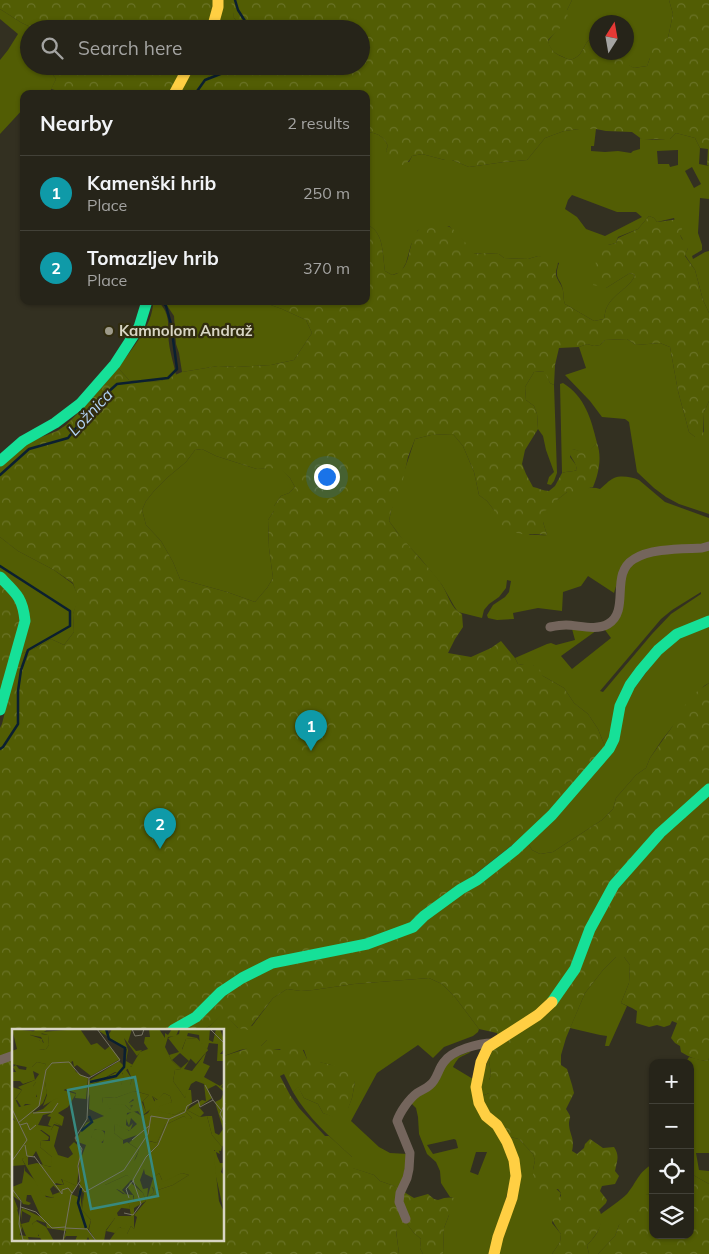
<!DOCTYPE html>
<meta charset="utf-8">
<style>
:root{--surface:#262419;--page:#323026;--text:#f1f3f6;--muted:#a4a4a2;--line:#424138;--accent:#9e9b8b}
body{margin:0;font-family:Mulish,sans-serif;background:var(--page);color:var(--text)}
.controls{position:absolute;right:15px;bottom:15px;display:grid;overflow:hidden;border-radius:10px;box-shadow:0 1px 4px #0004}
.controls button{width:45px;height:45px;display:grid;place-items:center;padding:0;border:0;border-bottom:1px solid var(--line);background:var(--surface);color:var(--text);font:25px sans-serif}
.compass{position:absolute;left:589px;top:15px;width:45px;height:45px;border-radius:50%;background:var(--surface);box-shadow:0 1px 4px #0004;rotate:11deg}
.you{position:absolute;left:326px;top:476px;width:18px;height:18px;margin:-12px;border:4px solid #fff;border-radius:50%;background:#1a73e8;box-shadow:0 0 0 8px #1a73e833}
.badge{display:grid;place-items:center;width:32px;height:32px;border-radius:50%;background:var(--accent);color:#fff;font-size:16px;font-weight:700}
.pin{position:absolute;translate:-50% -41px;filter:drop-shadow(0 1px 2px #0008)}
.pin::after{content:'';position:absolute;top:26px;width:18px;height:15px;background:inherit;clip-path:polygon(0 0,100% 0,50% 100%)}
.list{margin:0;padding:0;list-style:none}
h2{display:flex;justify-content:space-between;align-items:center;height:65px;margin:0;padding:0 20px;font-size:21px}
h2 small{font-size:16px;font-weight:400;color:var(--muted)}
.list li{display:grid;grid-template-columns:32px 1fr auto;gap:15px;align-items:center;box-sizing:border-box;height:75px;padding:0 20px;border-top:1px solid var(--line)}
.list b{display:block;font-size:19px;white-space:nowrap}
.list p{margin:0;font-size:16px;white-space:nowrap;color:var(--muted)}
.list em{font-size:16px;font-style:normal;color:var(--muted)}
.icon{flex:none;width:28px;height:28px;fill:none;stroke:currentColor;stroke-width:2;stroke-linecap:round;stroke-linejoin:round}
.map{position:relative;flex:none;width:709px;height:1254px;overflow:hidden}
.search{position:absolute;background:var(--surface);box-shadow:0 1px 4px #0004;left:20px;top:20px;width:350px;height:55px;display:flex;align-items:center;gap:12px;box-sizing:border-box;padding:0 18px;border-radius:28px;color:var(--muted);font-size:19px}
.panel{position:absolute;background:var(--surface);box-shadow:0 1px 4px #0004;left:20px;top:90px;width:350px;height:215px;border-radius:10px}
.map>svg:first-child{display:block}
.green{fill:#525d04;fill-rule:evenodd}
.forest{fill:url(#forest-crowns);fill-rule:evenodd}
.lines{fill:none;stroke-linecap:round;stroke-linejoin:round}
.stream{stroke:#0b1f30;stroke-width:2.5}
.street{stroke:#74655c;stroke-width:9}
.fast{stroke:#16e098;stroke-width:11}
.slow{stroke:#ffcf43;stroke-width:11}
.poi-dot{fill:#9e9b8b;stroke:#312c0f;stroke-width:2}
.labels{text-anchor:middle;stroke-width:4.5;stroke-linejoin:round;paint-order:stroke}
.poi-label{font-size:15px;font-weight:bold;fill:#d8d5c4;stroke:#312c0f;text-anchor:start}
.water-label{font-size:16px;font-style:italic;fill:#b3d4f8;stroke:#312c0f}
.inset-river{fill:none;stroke:#0b1f30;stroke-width:2.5}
.inset-road{fill:none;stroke:#757262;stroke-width:1}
.view{fill:#37897f;fill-opacity:0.15;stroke:#37897f;stroke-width:2.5}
.inset-edge{fill:none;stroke:#d8d5c4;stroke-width:2.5}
</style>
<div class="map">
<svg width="709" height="1254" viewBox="0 0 709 1254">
<defs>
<pattern id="forest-crowns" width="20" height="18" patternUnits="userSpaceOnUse" patternTransform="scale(1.25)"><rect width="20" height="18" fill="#525d04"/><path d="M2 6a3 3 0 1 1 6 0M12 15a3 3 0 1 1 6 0" fill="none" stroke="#6a7327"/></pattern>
</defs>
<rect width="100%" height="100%" fill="#333021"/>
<path class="green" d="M222 0H232L234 18 245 29H215Z
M572 0H669L673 14 668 38 650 58 647 66 634 68 628 65 626 50V22H596V37C584 39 586 49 578 56 576 58 572 59 570 60 559 55 550 53 548 41L557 30Z
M0 9 22 23 35 29H29V66H49L48 68 56 79 49 94H24V108L0 134V60L8 50 18 34 0 19Z
M194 66H221L209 76 194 94H179Z
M579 129H596L594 146H591V151L605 152 618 151 631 153 633 151 640 149V138C646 141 662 139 670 139L676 133 695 138 700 148 699 164 709 166V199L700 198 698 233 702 245V250L692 256 693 259 705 252 709 251V313L703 300 695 270 685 255 688 248 680 235 674 218 657 222 654 218 649 216 638 229 618 237 616 243 608 245 606 288 630 273 635 275C631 287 613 294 607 307 605 310 605 315 604 319L594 321 565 304C563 299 564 296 563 291 561 277 553 280 559 263L538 256 528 259 504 258 499 254 483 253 473 254 461 238 449 226 418 230 411 245 406 263 401 272 392 275 385 271C382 254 385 232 366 224L367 207H366V132C377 133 383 135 388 146L386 150 390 160 409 162 412 156 422 154 445 160H452L469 167 504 162 527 160 545 138 564 131ZM678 150V165L670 167 669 164H658L657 151ZM692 167 701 184 694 188 685 171ZM572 195 617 212H636L642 217 605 236 586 229 577 217 565 209 568 200Z
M153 301H158C172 316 167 326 169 343 170 353 174 364 176 375L161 381 145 382 129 380 118 368C131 350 154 324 153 301Z
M164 301H260L282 309 306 320 312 333 294 360 271 365 236 367 218 366 182 372 179 353 176 344 174 316Z
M627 339 636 345 660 343 670 347 678 391 689 432 695 437 704 432V412L709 401V514L679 504 666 497 654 488 637 472 629 422 625 419 602 417 590 401 565 375 586 368 579 347 587 344 594 346 600 345 605 340Z
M545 371 550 383 554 385 557 473 554 481 551 485 547 484 549 477 554 472 546 450 543 436 538 429 537 414 534 406 526 400 525 387 534 372Z
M563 383C585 397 591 418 597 443L586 454 573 449 570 457 576 465 577 470C573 472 567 471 562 473L560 384Z
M453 434 463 446 474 472 479 495 487 501 494 510 530 535C536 534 541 536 547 535L543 522V511L567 492C578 492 589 485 600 489 604 486 609 480 614 478 621 475 632 477 639 480L665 502 709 518V544L655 549 621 570 614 593 588 576 581 586 563 592 562 611 538 608 513 613 514 619 497 620 488 618 487 615 493 605 505 597 509 592 511 581 507 580 506 588 499 597 489 604 484 610 482 618 458 612 454 606 442 585 420 558 403 540 389 521 391 511 415 439 431 435Z
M202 449 216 456 257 469 279 467 290 478 295 487 289 493 281 496 274 506V511L268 520 269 548 273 578 267 588 255 602 227 592 180 579 173 562 161 541 146 525 142 510 146 501 154 491 168 477 186 462 195 450Z
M0 537 18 551 54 570 73 584 79 598 73 614 74 632 64 645 51 639 38 647 19 655 0 573Z
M709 548V617L639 668 606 749 598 729 588 714 574 703 564 688 543 676 533 665H524L518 664 515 658 547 644 551 643 556 645 575 640 572 629 589 628 609 619 615 611 624 573 638 557ZM701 592V594L671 614 652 634 603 692 600 691 661 619 672 610ZM600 628 605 630 611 638 572 669 561 656Z
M709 623V683L704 686 662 740 650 758 646 768 636 775 616 798 613 809 602 820 553 852 540 854 532 850 527 842 599 765 624 702 669 642Z
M616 957H624L630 965 629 983 621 1003 627 1006 609 1046H605L607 1036 600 1035 570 1028 585 993 603 970Z
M429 978 442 984 455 997 479 1029 478 1032 473 1036 444 1047 433 1058 418 1045 377 1073 351 1121 379 1147 390 1153 408 1154 400 1191 394 1186 380 1181 374 1175 352 1168V1157C330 1137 308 1118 293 1092L298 1086 304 1098 318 1104 323 1113 335 1117 348 1108 352 1098 355 1082 331 1065 307 1059 304 1050 273 1049V1040H267L261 1046 240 1050 224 1056V1030H202L210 1026 223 1013 238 1028 252 1026 273 998 287 989 301 991 313 990 354 984Z
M471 1051 469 1053C459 1058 459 1056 453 1067L473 1079 495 1127 513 1170 492 1254H443L444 1228 449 1215 457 1199 450 1197 441 1183 440 1171 436 1162 427 1154 419 1134 418 1117 416 1108 410 1102 420 1093 446 1061ZM454 1139 456 1140 458 1148 433 1154 427 1145ZM476 1152H487L478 1175 470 1172Z
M491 1053 489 1060 491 1075 489 1080V1093L480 1097 478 1085Z
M689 1057 705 1061H708L709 1058V1153H696L699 1170 709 1171V1184L693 1175 690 1171V1063H685Z
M506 1136 519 1139 533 1154 535 1160 533 1170 561 1193 552 1223 561 1234 560 1242 552 1254H495L515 1194Z
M653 1164V1196L647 1194 637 1212 619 1225 615 1236 598 1254H589L587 1245C597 1235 601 1229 601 1214 610 1207 620 1201 627 1194 637 1182 638 1172 653 1164Z
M402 1224H407L414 1233 421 1239 420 1248 423 1254H399L396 1230Z"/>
<path class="forest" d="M0 0H214L208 29H35L22 23 0 9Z
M231 0H572L567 10 568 20 548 40C551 54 559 55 570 60 572 59 576 58 578 56 586 49 584 39 596 37V52H626L627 50 629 65 634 68 647 66 650 58 648 52 653 42 668 38 673 14 669 0H709V166L707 165 708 149 700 148 695 138 676 133 670 139H656L643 140 632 132 606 131 596 129H579L564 131 545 138 527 160 504 162 469 167 452 160H445L422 154 412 156C408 164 399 170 391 162 388 159 387 154 386 150L388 146C383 135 377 133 366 132V94H194L209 76 221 66H361V29H245L234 18Z
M49 66H185L170 94H70L51 89 56 79 48 68Z
M649 216 654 218 657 222 679 219 682 229 680 235 682 239 688 243V248L685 256 695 270 703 300 709 313V401L704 412 703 438 699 439 695 437 689 432 678 391 670 347 660 343 636 345 627 339 605 340 600 345 594 346 587 344 579 347 559 348 555 365 554 385 550 383 544 371 534 372 525 387 526 400 534 406 537 414 538 429 525 450 522 464 526 474 533 487C539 488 543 491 549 491L555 486 562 473C567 471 573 472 577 470 576 462 571 459 569 451L573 449 586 453 597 443C602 457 599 473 593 487L589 488 586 494 577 497 571 492H567L557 500 555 508 543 511V522L547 535C542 535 539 534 534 534 517 536 510 531 496 521L494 510 487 501 479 495 474 472 463 446 453 434 431 435 415 439 408 457 401 489 391 511 389 521C394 528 398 534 404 540 416 555 431 569 442 585 448 594 451 609 462 614L463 627 455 639 448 653 471 657 491 648 501 641 515 658 518 664 525 665H533L539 668 543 676 564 688 574 703 588 714 598 729 606 749 545 819 412 924 367 941 270 961 174 1027 166 1030H14V1052L0 1057V728L2 724 19 655 38 647 51 639 64 645 74 632 73 614 78 598 73 583 54 570 18 551 0 537V466L31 441 57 431 66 425 87 404 118 368 129 380 145 382 161 381 182 372 218 366 236 367 271 365 294 360 312 333 306 320 282 309 260 301H366V224C385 232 382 254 385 271L392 275C395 274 397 274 399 272 416 262 403 223 436 224 439 224 444 225 447 226 456 228 468 246 474 254L483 253 499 254 504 258 528 259 538 256 557 258C560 265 555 268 556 275 557 280 562 285 563 291 564 296 563 299 565 304L594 321 604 319C605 315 605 310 607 307 613 294 631 287 635 275L630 273 606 288 593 285 598 245H608L616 243 618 238 638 229ZM202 449 216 456 257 469 279 468 290 478 295 487 289 493 281 496 274 506V511L268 520 269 548 273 578 267 588 255 602 227 592 180 579 173 562 161 541 146 525 142 510 146 501 154 491 168 477 186 462 195 450Z
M0 583 15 595 21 619 0 695Z
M709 683V1058L708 1061C698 1061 689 1057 681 1052L680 1046 675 1043 671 1038 677 1023 672 1021 670 1025 664 1027 657 1025 649 1027 636 1023 637 1011 632 1008 621 1003 629 983 630 965 624 957H616L603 970 585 993 566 1038 561 1055V1065L567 1069 572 1085 574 1093 566 1109C573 1120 569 1115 569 1125 570 1136 575 1138 572 1151L577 1154 584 1148 585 1144 590 1139 603 1148 614 1147C620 1156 617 1161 615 1171L619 1176 615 1184 602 1186 600 1191 607 1200 606 1203 599 1210C607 1222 595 1237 587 1245L589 1254H552L560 1242 561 1234C555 1226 544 1210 554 1201 556 1199 559 1198 561 1196V1193L558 1189C550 1192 539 1191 533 1185V1170L535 1160 533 1154 519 1139 506 1136 480 1097 489 1093V1080L491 1075 489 1060 491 1053 498 1037 497 1033 479 1029 455 997 442 984 429 978 354 984 313 990 301 991 287 989 273 998 248 1030 238 1028 223 1014 210 1026 202 1030H179L211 1004 258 972 391 937 527 842 532 850 540 854 553 852 602 820 613 809 616 798 636 775 646 768 650 758 672 727 681 710 695 693Z
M267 1040H273V1049L280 1050 285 1044 301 1046 307 1059 315 1057 320 1062 339 1067 351 1074 355 1082 352 1098 348 1109 335 1118 323 1113 318 1104 304 1098 298 1087 293 1092 284 1074 280 1076 290 1095 299 1108 325 1136H329L352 1157 353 1168 374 1175 380 1181 394 1186 414 1198 428 1194 434 1199 438 1200C445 1197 450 1197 457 1198L459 1205 454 1213 449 1215 444 1228 443 1254H423L420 1248 421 1239 414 1233 407 1224H403L396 1231 399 1254H0V1062L14 1057V1240H224V1056L246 1049 251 1043 261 1046Z
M690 1171 693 1175 709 1184V1254H598L615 1236 619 1225 627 1213 637 1212 641 1198 647 1194 653 1196V1235H690Z"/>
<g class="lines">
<path class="stream" d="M235 0 238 10 245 21 243 29
M195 94 205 80 228 71 229 66
M0 475 29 449 68 438 96 403 117 384 168 378 177 369 171 324 166 306 162 301
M0 566 70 611V626L28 650 21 670 18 691V724L3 747 0 749"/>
<path class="street" d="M550 627C555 626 560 625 566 625 578 625 596 631 608 624 631 610 609 574 634 559 651 548 682 549 702 548L709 546
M0 1060 14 1055
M406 1219 399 1202 400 1193 407 1178 409 1169 410 1153 397 1121C400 1112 409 1099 417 1093 421 1090 426 1089 430 1085 437 1080 438 1069 444 1062 452 1050 479 1043 493 1043"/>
<path class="fast" d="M0 461 23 441 55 423 80 404 115 364 139 327 147 301
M0 577C16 593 23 598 25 621L0 710
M552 1002 575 969 590 929 614 885 660 833 709 789
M173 1030 196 1017 221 992 242 978 272 963 367 944 413 927 424 916 461 889 477 880 515 850 552 815 609 749 614 739 620 706 630 685 641 670 658 650 677 634 709 621"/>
<path class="slow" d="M212 29 218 7V0
M174 94 189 66
M494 1254 498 1237 512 1198 516 1176 514 1160 507 1142 497 1125 486 1116 479 1103 476 1087 481 1062 488 1047 538 1015 552 1002"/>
</g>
<circle class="poi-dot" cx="109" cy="331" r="5"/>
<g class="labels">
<g class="poi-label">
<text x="119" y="336">Kamnolom Andraž</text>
</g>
<g class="water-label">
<text transform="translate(90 412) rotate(-47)" y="6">Ložnica</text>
</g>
</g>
<g transform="translate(12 1029)">
<rect width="212" height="212" fill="#333021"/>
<path d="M24 0H36L29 5 36 6 37 16 34 20 27 21V11L32 14 29 8 18 6ZM95 0 96 7 100 0H120L116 13 124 22 130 21 125 27 112 9 116 21 114 32 121 36 114 41 120 50 118 56H109L111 44 103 43 78 57 80 61 75 71 76 52 107 32 113 38 115 20 87 2ZM168 0H198L197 11 201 13 204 0H208L212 11V0V20L208 25H212V32H205L206 15 197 14 191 34 198 37 192 48 208 57 212 54 209 58 213 60 212 115 210 118 200 106 195 87H200L203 104 207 106 211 100 203 73 209 70 212 63 204 56 196 60 200 69 187 78 192 84 188 88 175 81 190 71 194 72 192 55 184 52 179 55 173 69 161 52 163 41 169 40 160 32 157 26 167 23 156 9 167 5ZM176 4 187 6 188 15 196 21 180 42 172 40 179 29 170 20 174 10 185 9 175 7ZM168 24 177 32 169 39 160 31ZM25 33 34 35 29 46 21 42 23 51 11 55 8 52H0V43H4L1 38 4 36 7 40 14 41 15 36 20 38ZM24 53H33L35 64 31 74 20 84 31 80 51 61 64 65 56 78 46 84 52 88 50 97 42 93 49 97 42 95 39 101H28L37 108 36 111 29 112 28 118 40 128V138L31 136 24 122 21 127 10 130 13 136 0 137V90L3 92 0 87V58L10 61 3 70 7 78 19 75V68H25L21 57ZM39 84 35 87 39 88 36 96 40 98 26 96 31 86ZM122 62 137 66 130 73 134 83 121 70 117 74 119 78 121 76 118 81 113 76 98 80 90 74 91 68 103 69ZM152 64 158 67 160 73 146 81 163 86 172 81 180 89 175 91 172 87 153 96 145 114 138 112 123 132 127 121 117 114 125 106 111 111 102 104 103 95 107 94 117 102 125 95 119 89 117 97 113 87 121 82 130 87 136 84 143 71 140 67 145 71ZM79 107a7 7 0 1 1 14 0a7 7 0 1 1-14 0ZM206 119 208 125 204 123 205 127 208 134H212L209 143 212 146V183L202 139V122ZM13 137V142L26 154 34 168 42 169 40 166 48 163 41 156H52L50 150 65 157 59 165 66 168 69 149V179L71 166 70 181 79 191 76 201 83 212H78L76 208 74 212H63L65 207H54L51 212 54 202 35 199 34 194 25 191 20 195 26 201V207H29L31 210 30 212V209L16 208 17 212H5L7 206 14 207 9 195 17 193 19 187 10 182 9 193V182L10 179 29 188 19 166H15L14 172 19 174 17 176 11 175 6 166 8 172 1 167 6 180 0 185V158L10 154ZM147 144 150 151 170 144 177 146 161 156 146 161 140 158 142 163 135 170 141 149ZM115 146 120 150 110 161 116 167 104 159 109 156H93ZM118 153 131 164 134 172 122 179V200L119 197 115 205 108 198 103 204 94 202 103 189V178H110L105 184 106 187H119L116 170 121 172 122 167 116 159Z" fill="#525d04" fill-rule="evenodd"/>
<path d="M0 0 28 3 68 0 79 16 85 14 93 21 98 17 108 30 79 47 65 36 62 38 61 32 59 33 64 43 76 49 74 70 63 69 64 64 53 60 47 68 31 77 35 66 33 53H24L21 57 29 61 28 65H24V69L19 68V75H13L10 79 5 71 2 72 10 61 6 58 23 51 34 35 25 33 19 39 0 35V22L5 20ZM25 3 36 6 37 16 34 20 27 21V11L31 15 30 10 18 6ZM137 0H147L153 9V4L156 6 160 0H167L164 7 156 8 153 18 160 32 169 40 163 41 161 52 173 69 175 61H179L180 73 175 81 188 88 195 87 200 106 210 118 209 122 202 121V127L207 172 212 183V212H97L107 198 112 200 115 195V205L119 197 122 200 125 188 122 186 134 172 131 164 115 146 93 156H109L108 161 104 160 111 165 121 166V173L116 170 118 180 103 178V189L94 201 92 212H84L77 201 79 191 70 181 72 164 69 161 66 137 74 116 63 112 74 94 92 87 77 80 78 57 109 41 112 48 109 56H118L120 50 115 38H119L128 23 136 20 132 14 133 8H138ZM123 62 137 66 131 72 134 83 124 70 117 74V77L121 76 118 81 113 76 103 75 98 80 95 74H90L91 68 103 69ZM152 64 158 67 160 73 148 77 145 82 163 86 172 81 180 89 175 90 172 87 153 96 145 114 136 112 122 132 127 121 115 113 111 115V111L102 104 103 95 118 102 121 94 117 98 114 96 115 84 126 82 131 90V86L144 76 140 67 146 71ZM83 100 93 102 91 114 79 108ZM132 140 133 145 141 149 147 144 151 153 170 144 177 146 161 156 146 161 141 157 142 163 135 170 136 159 131 160 128 151ZM185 9 196 21 184 35 170 21 174 10ZM42 96 47 98 42 117 46 126 56 129 61 125 57 118 62 113 69 119 65 157 49 150 52 156 44 154 38 160 42 169 31 166 10 130 16 127V136L25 134 39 138 40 128 28 118 29 112H38V107L28 100 39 101ZM5 180 10 199 6 211 0 212V185ZM24 192 34 198 42 212H30L20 195Z" fill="#525d04" fill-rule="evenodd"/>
<path class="inset-river" d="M78 53 104 47 112 38 113 19 97 10 94 0M69 102 80 93 77 87M69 159 66 174 74 199"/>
<path class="inset-road" d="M120 0 123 7 130 6 132 0M198 0 211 13M77 49 108 31 85 0M193 56 201 71M213 74 208 85 213 95M0 80 15 111 0 132M21 84 40 83 46 74M6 94 27 77 34 41 40 34 57 33 68 46 77 49M8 96 15 94 18 101 24 96M120 111 137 97M13 116 15 127 23 128M22 127 50 165V161L56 159 60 164M67 155 73 163 112 141 136 105 139 87 157 90 173 83 175 77 186 71 188 78 201 71 209 81M0 160 9 172 7 195 11 211 21 212M117 169 114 160 122 151M9 178 24 183 40 199 53 198M112 184 121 186 129 175 121 151 134 128 146 116 157 90M53 199 75 200 84 212M51 212 59 166 68 152 66 137 70 120 63 109 75 90 77 49"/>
<path class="view" d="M123 48 146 167 79 180 56 61Z"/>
<rect width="212" height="212" class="inset-edge"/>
</g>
</svg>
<div class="controls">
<button>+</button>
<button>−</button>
<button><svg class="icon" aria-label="locate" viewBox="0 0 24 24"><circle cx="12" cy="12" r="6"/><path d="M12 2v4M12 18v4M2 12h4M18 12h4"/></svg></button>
<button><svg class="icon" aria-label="layers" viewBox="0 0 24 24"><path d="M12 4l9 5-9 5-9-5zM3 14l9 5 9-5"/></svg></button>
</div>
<svg class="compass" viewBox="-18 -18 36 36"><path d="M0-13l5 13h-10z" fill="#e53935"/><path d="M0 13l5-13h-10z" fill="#a4a4a2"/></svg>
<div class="you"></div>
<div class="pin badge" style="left:311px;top:751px;background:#0f9aa8">1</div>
<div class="pin badge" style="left:160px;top:849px;background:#0f9aa8">2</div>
<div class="search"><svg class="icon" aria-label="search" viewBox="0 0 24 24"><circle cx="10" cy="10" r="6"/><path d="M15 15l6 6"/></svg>Search here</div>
<section class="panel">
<h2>Nearby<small>2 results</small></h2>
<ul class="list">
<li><span class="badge" style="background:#0f9aa8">1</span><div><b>Kamenški hrib</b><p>Place</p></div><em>250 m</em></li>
<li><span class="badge" style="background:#0f9aa8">2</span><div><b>Tomazljev hrib</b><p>Place</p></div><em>370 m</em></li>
</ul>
</section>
</div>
